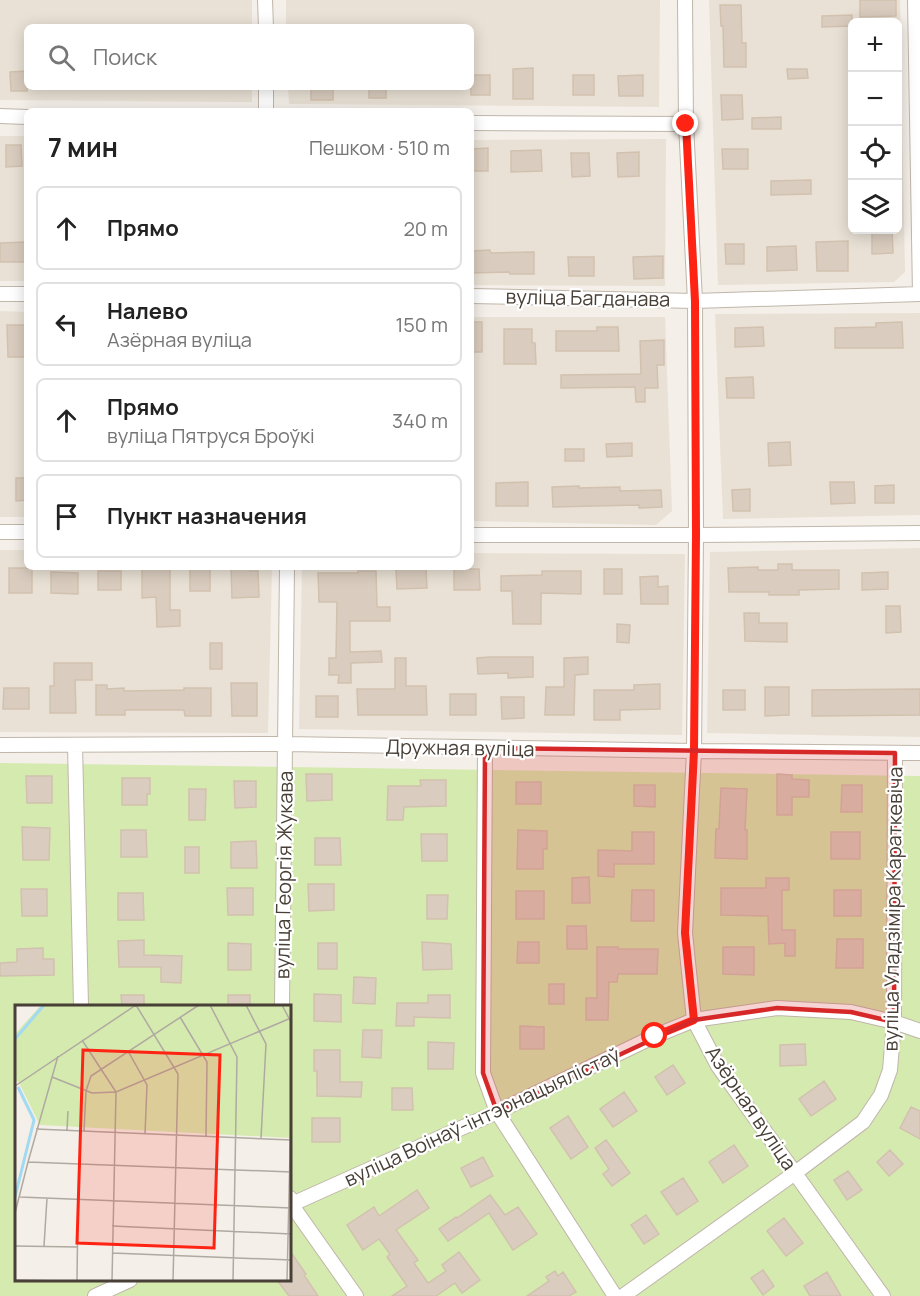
<!DOCTYPE html>
<html lang="ru">
<meta charset="utf-8">
<style>
:root{--surface:#fff;--page:#f6f6f6;--text:#222;--muted:#767676;--line:#e0e0e0}
body{margin:0;font-family:Manrope,sans-serif;background:var(--page);color:var(--text)}
.controls{position:absolute;right:18px;top:18px;display:grid;overflow:hidden;border-radius:9px;box-shadow:0 3px 15px #0003}
.controls button{width:54px;height:54px;display:grid;place-items:center;padding:0;border:0;border-bottom:2px solid var(--line);background:var(--surface);color:var(--text);font:30px sans-serif}
.stop{position:absolute;width:18px;height:18px;margin:-14px;border:4px solid #ff2314;border-radius:50%;background:#fff}
.stop.end{background:#ff2314;border-color:#fff;box-shadow:0 2px 6px #0008}
.list{margin:0;padding:0;list-style:none}
h2{display:flex;justify-content:space-between;align-items:center;height:78px;margin:0;padding:0 24px;font-size:26px}
h2 small{font-size:20px;font-weight:400;color:var(--muted)}
.list li{display:grid;grid-template-columns:39px 1fr auto;gap:18px;align-items:center;box-sizing:border-box;height:84px;margin:0 12px 12px;padding:0 12px;border:2px solid var(--line);border-radius:9px}
.list b{display:block;font-size:22px;white-space:nowrap}
.list p{margin:0;font-size:20px;white-space:nowrap;color:var(--muted)}
.list em{font-size:20px;font-style:normal;color:var(--muted)}
.icon{flex:none;width:33px;height:33px;fill:none;stroke:currentColor;stroke-width:2;stroke-linecap:round;stroke-linejoin:round}
.map{position:relative;flex:none;width:920px;height:1296px;overflow:hidden}
.search{position:absolute;background:var(--surface);box-shadow:0 3px 15px #0003;left:24px;top:24px;width:450px;height:66px;display:flex;align-items:center;gap:15px;box-sizing:border-box;padding:0 21px;border-radius:9px;color:var(--muted);font-size:22px}
.panel{position:absolute;background:var(--surface);box-shadow:0 3px 15px #0003;left:24px;top:108px;width:450px;height:462px;border-radius:9px}
.map>svg:first-child{display:block}
.residential{fill:#e9e1d5;fill-rule:evenodd}
.green{fill:#d5eaaf;fill-rule:evenodd}
.building{fill:#dacdbf;stroke:#d2c1af;stroke-width:1.5}
.lines{fill:none;stroke-linecap:round;stroke-linejoin:round}
.minor-casing{stroke:#c0b6aa;stroke-width:16}
.minor{stroke:#fff;stroke-width:14}
.route{stroke:#ff2314;stroke-width:8}
.marked{fill:#d62828;fill-opacity:0.2;stroke:#d62828;stroke-width:4.5;stroke-linejoin:round}
.labels{text-anchor:middle;stroke-width:4.5;stroke-linejoin:round;paint-order:stroke}
.street-label{font-size:20px;fill:#483f36;stroke:#fff}
.inset-river{fill:none;stroke:#a2d9f3;stroke-width:3}
.inset-road{fill:none;stroke:#afa9a1;stroke-width:1.5}
.view{fill:#ff2314;fill-opacity:0.15;stroke:#ff2314;stroke-width:3}
.inset-edge{fill:none;stroke:#483f36;stroke-width:3}
</style>
<div class="map">
<svg width="920" height="1296" viewBox="0 0 920 1296">
<rect width="100%" height="100%" fill="#f4efe8"/>
<path class="residential" d="M0 0H252V27H27V87H252V102L0 100Z
M286 0H660L659 107 289 104 288 87H471V27H286Z
M709 0H900L905 272 894 282 718 285ZM852 22H898V230H852Z
M0 136H27V281H0Z
M666 139 665 286 471 285V140Z
M0 311 27 312V517H0Z
M920 313V515L723 519 715 314Z
M471 317H665L672 511 656 525 471 521Z
M920 548V737L707 733 710 552Z
M0 550H27V567H272L268 733 0 732Z
M471 553 685 554 682 735 299 729 302 567H471Z"/>
<path class="green" d="M0 763 920 776V1296H0ZM16 1006H290V1280H16Z"/>
<path class="building" d="M860 0H896V16L860 17Z
M720 5H741L742 43H746V67H724L723 26H721Z
M852 15V26L822 27V16Z
M533 68V99H513V69Z
M787 69H807L808 78 788 79Z
M27 71V91H11L10 72Z
M471 75H490V95H471Z
M573 75H594V95H573Z
M643 75V96H619L618 76Z
M311 87H333V100H311Z
M369 87H386V98H369Z
M721 95H742L743 119 722 120Z
M781 117V129H752V118Z
M6 145H21L22 166 6 167Z
M488 148V171H472L471 149Z
M722 149H748V169H723Z
M541 150 542 171 511 172V151Z
M639 152V176L618 177 617 153Z
M571 153H589L590 176 572 177Z
M811 180V194L771 195V181Z
M872 230H892L893 253 872 254Z
M848 241V271H817L816 242Z
M27 242V262H0V243Z
M725 244H744V264H726Z
M796 246 797 270 767 271V247Z
M490 250 491 253 534 252V274H510L509 272 471 273V251Z
M663 256V278L634 279 633 257Z
M568 257H594V276H569Z
M471 322H482V352H471Z
M902 322 903 348H835V328L876 327V323Z
M7 325H27V357H8Z
M597 327H618L619 351H556V331H597Z
M763 327 764 346 735 347V328Z
M504 329H532V343H535L536 364H504Z
M664 340V365H657L658 388H645V402H636L635 387 561 388V375L641 374 640 341Z
M753 377 754 398H727L726 378Z
M790 442 791 465 769 466 768 443Z
M632 443V456L607 457 606 444Z
M565 449H584V461H565Z
M16 478H27V500L16 501Z
M528 482V506H496V483Z
M830 482H854L855 503 831 504Z
M894 485V503H875V486Z
M579 486V488L620 487V491L661 490 662 507 639 508V505L553 507 552 487Z
M750 489V511H733L732 490Z
M778 564H792V570H839V589L799 590V595H769V592H729L728 568 758 567V570H778Z
M250 567V571H258L259 597 232 598 231 568Z
M9 568H32V593H9Z
M142 568H170V610H180V626L157 627 156 597 142 598Z
M190 568H210V591H190Z
M396 569H426L427 588 397 589Z
M454 569H479L480 590H454Z
M604 569H622V594H604Z
M98 571H121V590H98Z
M358 571H376L377 607H390V621H350V652L381 651 382 662 351 663V683H338L339 675H329V658H336L337 602H319L318 573H358Z
M542 571H581V594L541 593V624H513L512 591H501V576L542 575Z
M51 572 78 573V594L51 593Z
M888 572V589L862 590V573Z
M658 576V587L668 586V604H641L640 577Z
M886 606H900L901 632 886 633Z
M744 613H759V623H787V642L745 641Z
M617 624 630 625 629 643 617 642Z
M210 643H222V669H210Z
M490 657H533V677L508 678V673L478 674 477 658Z
M588 657V674L575 675 574 715H545L546 687H564V658Z
M395 658H406V686H426L427 715H358L357 689H395Z
M54 663H92V680H75L76 713H50V686H54Z
M231 683H257V716H232Z
M660 684V709L620 710V720H594V690H634V685Z
M96 685H107V689L124 688V691L184 690V688H211V716H185L184 710H125V715H96Z
M765 687H789V715L765 716Z
M4 688H29V709H3Z
M920 689V715L812 716V690Z
M723 690H745V710H723Z
M450 694H476V715H450Z
M316 696H338V717H316Z
M501 697H524V718L502 719Z
M306 774H332V800L307 801Z
M777 774 792 775V779L809 780V797H792V815H777Z
M26 776H52V803H27Z
M122 778H150V794H147V805H122Z
M420 780H446V806L404 807 403 820H387L388 786H421Z
M234 781H256V807L235 808Z
M516 782H541V804H516Z
M634 785H655V807L634 806Z
M842 785H862V812H841Z
M721 788 747 789 745 830H747V859L715 858 716 829H719Z
M189 789H206L205 820H189Z
M22 827 50 828 49 860H23Z
M121 830H146L147 857H121Z
M518 830 547 831V849H543V869H517Z
M632 832H654V864H614V877L598 876V850L632 851Z
M831 832H860V859H831Z
M421 834H447V861H422Z
M315 838H340L341 865H315Z
M256 841 257 868H231V842Z
M185 847H199V873H185Z
M589 877 590 903H572V878Z
M766 878H789V890H782V930H795V956H785V943L769 944 768 916 721 915V888H766Z
M308 884H334V910L309 911Z
M227 888H253V915H228Z
M21 889H47V916H22Z
M632 890H654V921H631Z
M834 890H861V916H834Z
M516 891H544V919H516Z
M118 893H143L144 920H118Z
M427 895H448L447 919H427Z
M567 926H586L587 949H567Z
M837 939H863V968H836Z
M144 940V955L182 956 181 983 161 982V967H119L118 941Z
M422 942 451 944 452 969 423 970Z
M518 942H539V963H517Z
M228 943 251 944V970H228Z
M318 943H337V969H318Z
M597 947H618V949H658L657 974H618L617 982H609L608 1020H586V998H597Z
M723 947H754V975L723 974Z
M43 948V959H54V975L0 976V963L17 962V949Z
M354 977 376 978 375 1004 353 1003Z
M549 984H564V1004H549Z
M314 994 341 995V1022L314 1021Z
M121 995H144V1006H122Z
M228 995H250V1006H228Z
M428 995H450V1018L414 1017V1026H396L397 1003H428Z
M520 1026 544 1027V1049H520Z
M363 1030H382L381 1058 362 1057Z
M428 1042 454 1043 453 1069H428Z
M805 1044 806 1065 780 1066V1045Z
M314 1050H340V1082H362L361 1097 317 1096V1071H314Z
M673 1065 685 1083 667 1095 655 1077Z
M824 1081 836 1099 811 1116 799 1099Z
M392 1088H412L413 1110H392Z
M624 1092 637 1111 613 1127 600 1109Z
M911 1107 920 1111V1139L900 1128Z
M568 1116 588 1147 571 1159 550 1128Z
M312 1118H340V1142H312Z
M606 1140 630 1173 612 1186 603 1174 609 1169 595 1148Z
M734 1145 748 1166 723 1183 709 1162Z
M890 1150 903 1164 889 1176 877 1162Z
M483 1157 493 1176 471 1187 461 1168Z
M848 1171 862 1190 847 1200 834 1180Z
M683 1178 698 1201 677 1215 661 1192Z
M417 1190 429 1208 396 1230 418 1260 414 1263 428 1283 446 1271 442 1265 459 1252 480 1280 462 1293 455 1283 436 1296H392L407 1286 387 1257 390 1254 379 1239 363 1250 347 1225 374 1207 379 1216Z
M490 1195 505 1215 518 1207 537 1234 513 1250 489 1213 448 1241 439 1229 456 1217 457 1218Z
M646 1215 659 1234 644 1244 631 1225Z
M784 1218 803 1243 786 1256 767 1231Z
M290 1251 306 1274 304 1275 318 1296H289L277 1280H290Z
M763 1270 774 1286 763 1295 751 1278Z
M555 1271 558 1276 563 1272 576 1292 569 1296H527L549 1281 546 1277Z
M827 1272 841 1296H810L804 1286Z"/>
<g class="lines">
<g class="minor-casing">
<path id="minor" d="M265 0 266 27
M685 0 686 124 695 301 696 535 694 751 685 933 694 1020 718 1066 883 1296
M915 0 920 294
M266 87V111
M0 116 27 117
M471 123 686 124
M0 294H27
M471 296 695 301 920 294
M0 532H27
M471 535H696L920 533
M0 745 285 744 694 751 920 753
M75 745 81 1006
M485 748 483 1073 497 1112 615 1296
M282 1006 287 567
M290 1198 291 1204 356 1296
M290 1205 497 1112 655 1036 694 1020 777 1008 851 1012 894 1022 920 1031
M95 1296 130 1280
M623 1296 795 1173 863 1122 881 1095 890 1070 894 1022 895 753"/>
</g>
<use href="#minor" class="minor"/>
</g>
<g class="lines">
<path class="route" d="M655 1036 694 1020 685 933 694 751 696 535 695 301 686 124"/>
</g>
<path class="marked" d="M485 748 895 753 894 1022 851 1012 777 1008 694 1020 497 1112 483 1073Z"/>
<g class="labels">
<g class="street-label">
<text transform="translate(588 298) rotate(1)" y="7">вуліца Багданава</text>
<text transform="translate(460 748) rotate(1)" y="7">Дружная вуліца</text>
<text transform="translate(284 875) rotate(-89)" y="7">вуліца Георгія Жукава</text>
<text transform="translate(893 909) rotate(-89)" y="7">вуліца Уладзіміра Караткевіча</text>
<text transform="translate(751 1108) rotate(56)" y="7">Азёрная вуліца</text>
<text transform="translate(482 1117) rotate(-25)" y="7">вуліца Воінаў-інтэрнацыялістаў</text>
</g>
</g>
<g transform="translate(15 1005)">
<rect width="276" height="276" fill="#f4efe8"/>
<path d="M26 0H276V133L25 120 3 76 0 78V29Z" fill="#d5eaaf"/>
<path class="inset-river" d="M0 34 29 0M0 192 19 115 3 82"/>
<path class="inset-road" d="M195 0 222 52 218 276M231 0 251 39 246 133M267 0 276 17M165 12 192 57 191 131M67 35 101 87 97 276M113 46 132 80 130 129M37 72 77 88 101 87 276 13M0 81 121 0 163 69 158 276M21 124 276 135M52 125 53 106M69 126 71 86 76 71 184 0M13 157 43 51M5 192 276 203M0 208 13 157 276 167M97 221 276 229M0 241 62 242M29 241 32 193M97 248 276 255M0 275 49 276M62 276 63 194M272 276 276 105"/>
<path class="view" d="M68 45 205 50 199 243 62 238Z"/>
<rect width="276" height="276" class="inset-edge"/>
</g>
</svg>
<div class="controls">
<button>+</button>
<button>−</button>
<button><svg class="icon" aria-label="locate" viewBox="0 0 24 24"><circle cx="12" cy="12" r="6"/><path d="M12 2v4M12 18v4M2 12h4M18 12h4"/></svg></button>
<button><svg class="icon" aria-label="layers" viewBox="0 0 24 24"><path d="M12 4l9 5-9 5-9-5zM3 14l9 5 9-5"/></svg></button>
</div>
<div class="stop" style="left:655px;top:1036px"></div>
<div class="stop end" style="left:686px;top:124px"></div>
<div class="search"><svg class="icon" aria-label="search" viewBox="0 0 24 24"><circle cx="10" cy="10" r="6"/><path d="M15 15l6 6"/></svg>Поиск</div>
<section class="panel">
<h2>7 мин<small>Пешком · 510 m</small></h2>
<ul class="list">
<li><svg class="icon" aria-label="ahead" viewBox="0 0 24 24"><path d="M12 20V5M6 11l6-6 6 6"/></svg><div><b>Прямо</b></div><em>20 m</em></li>
<li><svg class="icon" aria-label="left" viewBox="0 0 24 24"><path d="M17 20v-9H6M10 6l-5 5 5 5"/></svg><div><b>Налево</b><p>Азёрная вуліца</p></div><em>150 m</em></li>
<li><svg class="icon" aria-label="ahead" viewBox="0 0 24 24"><path d="M12 20V5M6 11l6-6 6 6"/></svg><div><b>Прямо</b><p>вуліца Пятруся Броўкі</p></div><em>340 m</em></li>
<li><svg class="icon" aria-label="arrive" viewBox="0 0 24 24"><path d="M6 21V4h12l-3 4 3 4H6"/></svg><div><b>Пункт назначения</b></div></li>
</ul>
</section>
</div>
